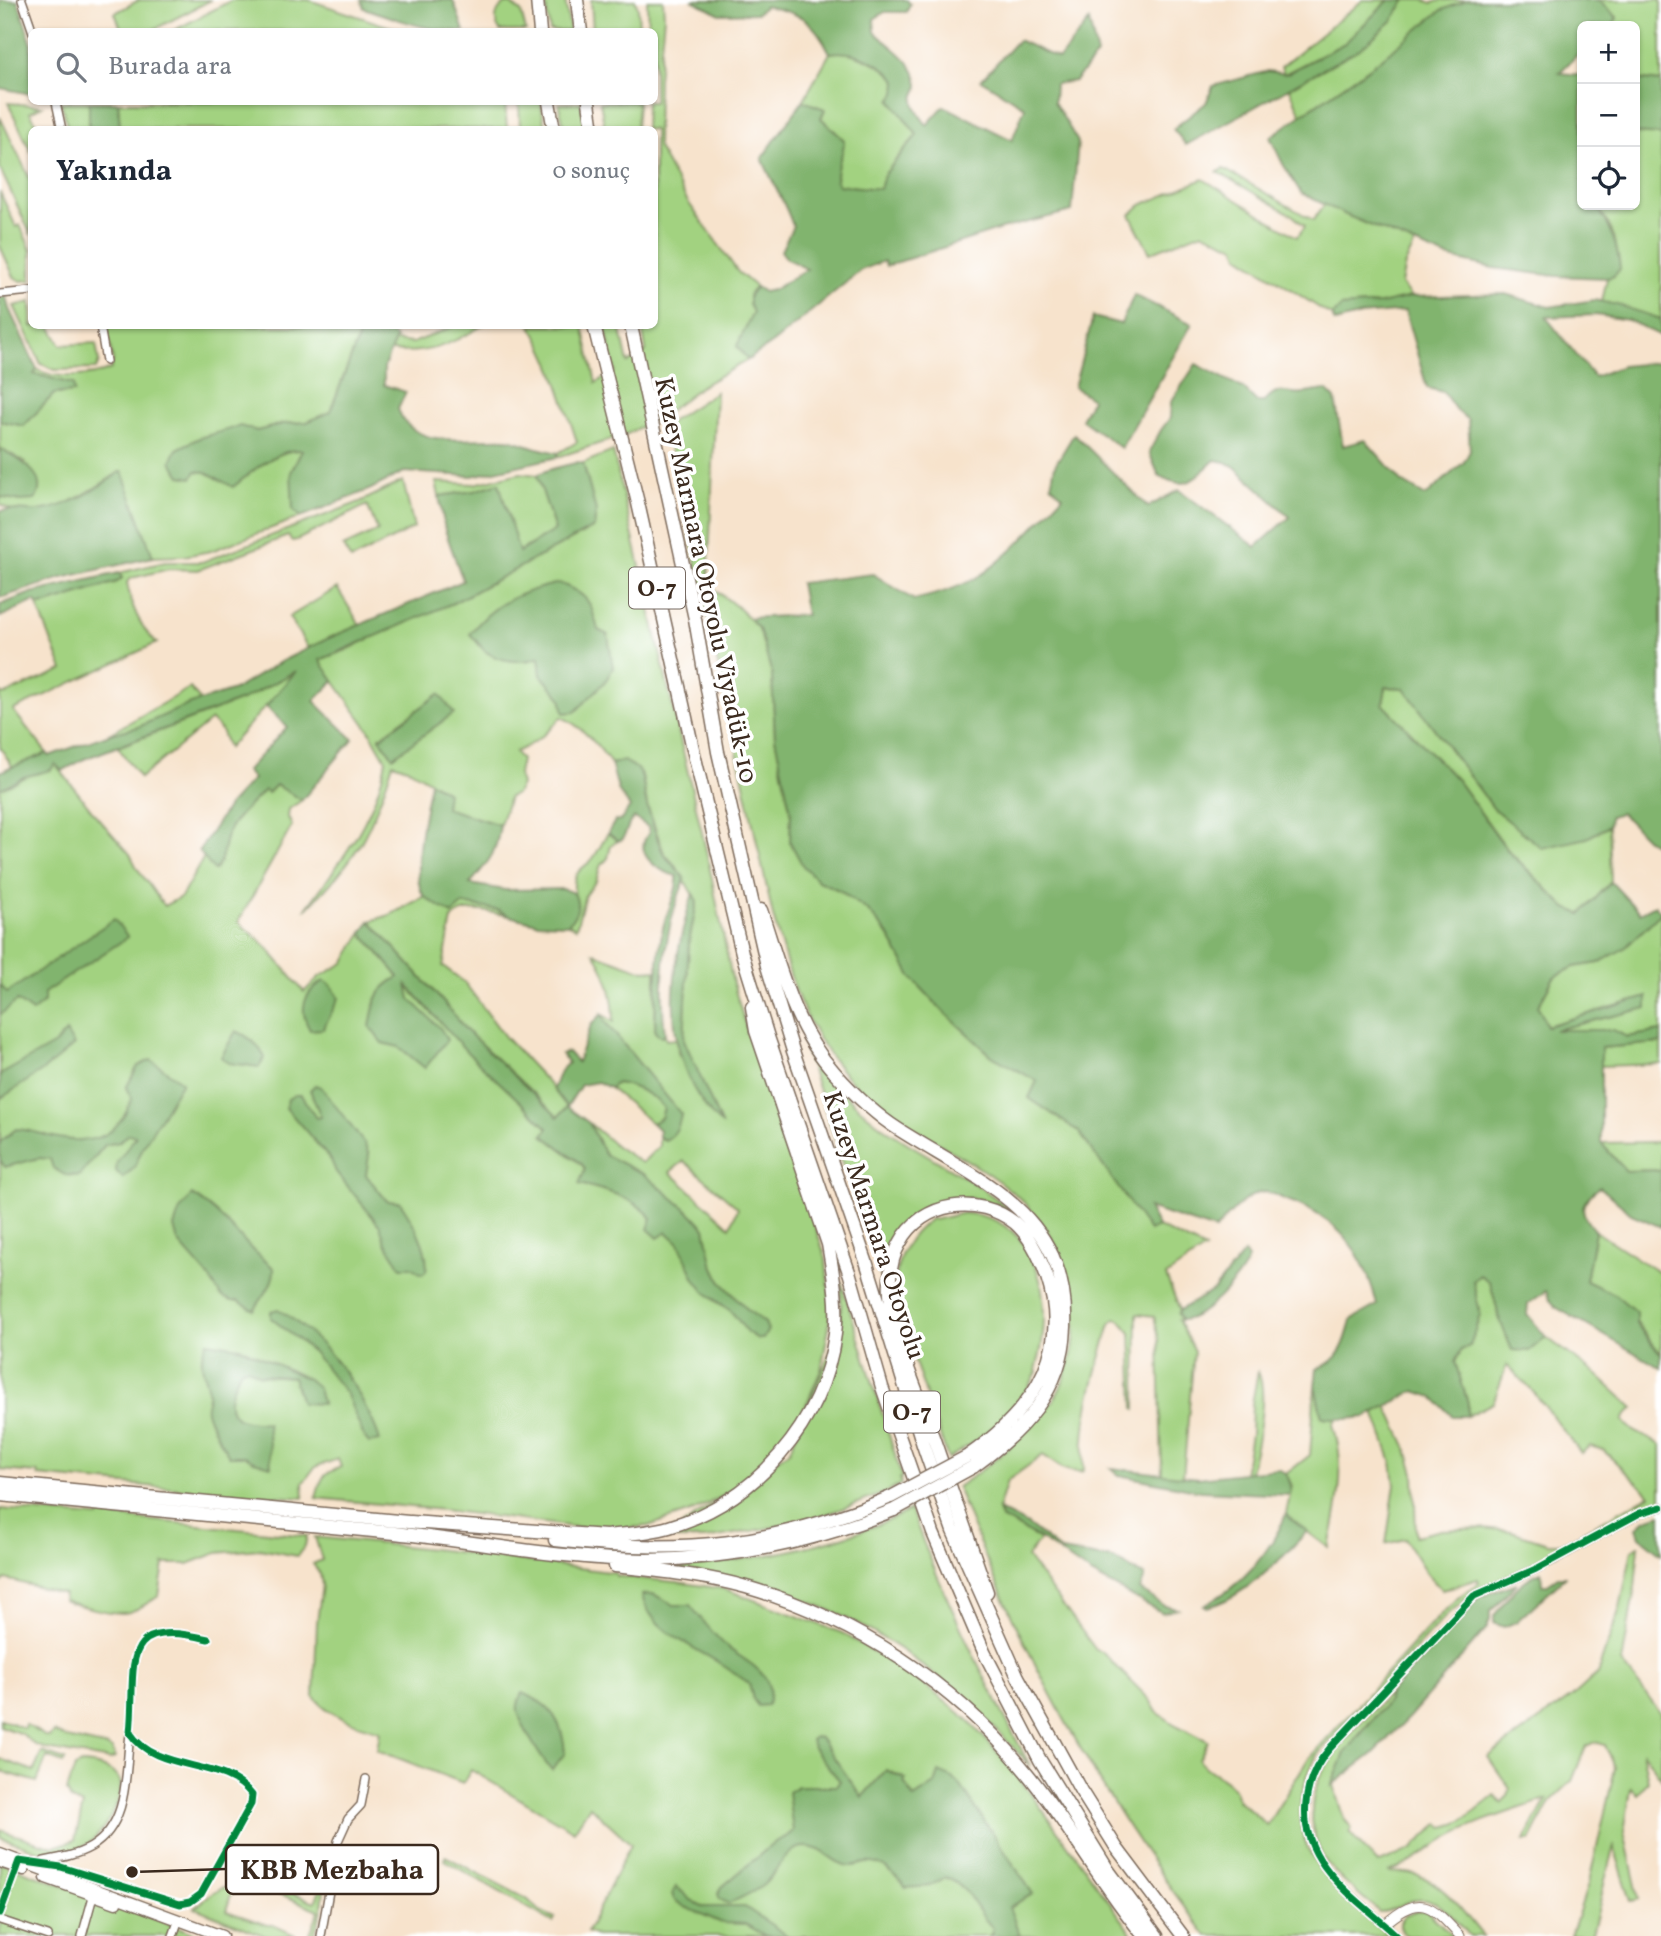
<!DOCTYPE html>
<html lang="tr">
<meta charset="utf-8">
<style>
:root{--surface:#fff;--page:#f6f6f7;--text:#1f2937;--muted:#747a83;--line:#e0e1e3}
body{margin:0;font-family:Vollkorn,serif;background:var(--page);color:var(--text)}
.controls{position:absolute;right:21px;top:21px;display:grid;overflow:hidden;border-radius:10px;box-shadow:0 2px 5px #0004}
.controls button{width:63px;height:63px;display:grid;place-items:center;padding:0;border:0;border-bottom:2px solid var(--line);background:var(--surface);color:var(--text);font:35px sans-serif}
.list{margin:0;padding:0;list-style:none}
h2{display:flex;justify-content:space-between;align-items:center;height:91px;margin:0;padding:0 28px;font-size:30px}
h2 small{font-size:23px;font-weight:400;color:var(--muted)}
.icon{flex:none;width:38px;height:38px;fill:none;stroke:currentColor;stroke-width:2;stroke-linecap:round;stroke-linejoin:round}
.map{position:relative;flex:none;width:1661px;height:1936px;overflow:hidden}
.search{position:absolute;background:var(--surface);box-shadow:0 2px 5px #0004;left:28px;top:28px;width:630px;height:77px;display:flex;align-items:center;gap:18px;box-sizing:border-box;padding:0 24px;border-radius:10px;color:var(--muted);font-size:26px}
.panel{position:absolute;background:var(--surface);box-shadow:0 2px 5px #0004;left:28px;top:126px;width:630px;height:203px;border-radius:10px}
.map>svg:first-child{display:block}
.green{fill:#a2d280;stroke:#6e7e4f;stroke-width:2;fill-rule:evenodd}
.forest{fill:#81b46e;stroke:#5e6f46;stroke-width:2}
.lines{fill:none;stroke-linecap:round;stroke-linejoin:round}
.minor-casing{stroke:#7d6b5b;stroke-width:10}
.tertiary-casing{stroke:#7d6b5b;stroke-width:11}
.secondary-casing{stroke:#7d6b5b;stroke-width:13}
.motorway-casing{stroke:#7d6b5b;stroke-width:15}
.minor{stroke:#fff;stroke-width:7}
.tertiary{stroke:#fff;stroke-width:9}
.secondary{stroke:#fff;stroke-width:10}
.motorway{stroke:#fff;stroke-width:12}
.motorway-bridge-casing{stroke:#7d6b5b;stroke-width:15;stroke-linecap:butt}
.motorway-bridge{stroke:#fff;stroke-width:12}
.cycleway-casing{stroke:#fff;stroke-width:11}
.cycleway{stroke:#00873e;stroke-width:7}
.labels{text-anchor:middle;stroke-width:7;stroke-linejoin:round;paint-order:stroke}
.shield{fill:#fff;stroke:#766a62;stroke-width:2}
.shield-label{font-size:24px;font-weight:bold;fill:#3b2a1e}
.street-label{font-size:26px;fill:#3b2a1e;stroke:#fff}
.leader{fill:none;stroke:#3b2a1e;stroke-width:2.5}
.callout-dot{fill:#3b2a1e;stroke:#fff;stroke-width:2.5}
.callout{fill:#fff;stroke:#3b2a1e;stroke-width:2.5}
.callout-label{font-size:28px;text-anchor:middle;font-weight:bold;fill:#3b2a1e}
</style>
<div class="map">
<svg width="1661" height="1936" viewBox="0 0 1661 1936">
<rect width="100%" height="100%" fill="#fff"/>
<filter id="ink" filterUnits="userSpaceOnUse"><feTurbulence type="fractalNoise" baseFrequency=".0143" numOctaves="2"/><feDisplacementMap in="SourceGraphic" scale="14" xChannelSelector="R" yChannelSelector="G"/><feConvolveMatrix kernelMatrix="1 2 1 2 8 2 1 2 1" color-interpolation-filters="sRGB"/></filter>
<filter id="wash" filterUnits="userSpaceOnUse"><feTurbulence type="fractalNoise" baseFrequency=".00686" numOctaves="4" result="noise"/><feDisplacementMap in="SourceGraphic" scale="28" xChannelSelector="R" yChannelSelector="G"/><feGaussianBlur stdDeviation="1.57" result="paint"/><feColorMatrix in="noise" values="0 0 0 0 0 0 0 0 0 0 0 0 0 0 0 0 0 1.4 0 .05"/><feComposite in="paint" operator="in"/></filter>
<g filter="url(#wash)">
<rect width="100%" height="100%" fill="#f7e3cc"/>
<path class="green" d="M139 0H211L151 31H122L115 13Z
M232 0H309L402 31H173Z
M545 0H565L570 31H550Z
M591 0H635L638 7 639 31H593Z
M647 0H663L664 16 658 79 657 146 688 202 738 272 756 287 749 295 754 311 737 346 748 360 701 386 661 417 625 435 558 457V453L577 442C564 403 553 360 531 326H583L596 383 615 371 605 326H620L628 363 646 351 642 326H654V130L645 129 646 102H654V32L648 31Z
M1363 0H1389L1345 43 1284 74 1281 67Z
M1406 0H1424L1432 3 1442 0H1467L1442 10 1372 66 1301 115 1289 87C1337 61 1373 47 1406 0Z
M1598 0H1661V82L1635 79V26H1612L1617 17Z
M505 4H511L521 12 526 31H500C494 22 494 12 505 4Z
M843 51C863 57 883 64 897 80 894 107 901 115 917 135 902 152 887 167 880 189L838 185C832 171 842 155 844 140L821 118 825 109 803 101 830 53Z
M61 102H89V129H68Z
M118 102H505L507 129H120Z
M519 102H541L545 129H520Z
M581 102 585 129H564L559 104Z
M600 102H638L636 129H605Z
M8 103 42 106 30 112 39 129 32 130 31 152Z
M0 117 31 181V235L0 169Z
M1635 133 1661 135V319L1602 302 1607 278 1614 276C1621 244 1614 230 1596 205H1635Z
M1224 169 1313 220 1325 204 1415 244 1405 264 1401 284 1411 297 1381 304 1341 307 1332 316 1239 256 1236 247 1202 232 1150 253 1130 215 1141 205 1203 179 1297 237 1305 226 1292 215 1218 172Z
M0 192 16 227 20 225 31 250V280L21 281 14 277 0 246Z
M31 302 32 326H50L61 345 96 343 99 362 96 369 55 370 41 364 14 306Z
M106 326H363L330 412 307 422 283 424 257 431 248 428 196 471 206 472 233 486C252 471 277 448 303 450L293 509 301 517 211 551 184 556 153 557 121 471C90 492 38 529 0 504V497L21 501 25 462 0 448V421L24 426 54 394H64L73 384 34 374 37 369C53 380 94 377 111 369L113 361Z
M454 326H482C450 345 428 355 390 351L395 341 413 343Z
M716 392 708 584 741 610 759 629 772 674 775 738 791 813 790 842 818 881 839 890 868 911 888 934 912 978 944 1012 992 1056 1038 1081 1029 1098 1079 1132 1149 1230 1158 1227 1205 1249 1166 1276 1180 1310 1179 1314 1181 1320H1178L1194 1351 1183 1477 1162 1475 1159 1339 1154 1316 1137 1314 1136 1409 1134 1408 1131 1333 1120 1320 1115 1319 1110 1324C1096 1373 1080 1420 1084 1471 1067 1475 1056 1464 1043 1455L1007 1481 998 1510 1001 1518 1040 1539 1027 1557 1096 1650 1102 1652 1150 1700 1157 1712 1174 1724 1208 1741 1199 1760C1212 1778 1234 1776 1238 1800L1267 1825 1308 1759 1438 1617 1461 1595 1479 1583 1478 1579 1442 1590 1427 1574 1405 1539 1386 1544 1395 1484 1392 1462 1374 1412 1387 1406 1406 1446 1414 1473 1416 1536 1441 1530 1483 1528 1511 1531 1548 1543H1568L1587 1529 1650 1495 1603 1450 1590 1446 1581 1453 1536 1395 1507 1365 1493 1403 1467 1416 1468 1403 1455 1362 1461 1350 1470 1346 1480 1315 1473 1281 1480 1275 1490 1282 1500 1320 1512 1350H1529L1546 1337 1596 1374 1633 1408 1626 1415 1623 1421 1634 1431 1661 1445V1502L1648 1504 1524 1571 1475 1591 1444 1618 1317 1755C1270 1844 1330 1881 1389 1936H1207C1100 1800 1019 1649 957 1487 994 1463 1028 1434 1054 1399 1060 1391 1064 1379 1067 1370 1089 1310 1065 1238 1017 1196 961 1147 893 1130 841 1070 801 1023 789 974 773 916L666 428 667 424Z
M613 451 706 850 733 983 748 1034 769 1087 826 1259 830 1305 829 1327 821 1370 804 1410 765 1462 734 1490 694 1511 648 1526 620 1529H590L443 1510 316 1498C321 1478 322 1474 341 1467L338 1459 315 1467 303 1483 304 1498 224 1493 38 1476V1473L0 1470V772L12 766 0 747V692L3 695 63 670 37 605 47 604 117 582 122 578 119 573 165 562H202L360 502 403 481 414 528 351 560 343 547 378 531 367 505 297 540 292 541 288 536 198 570 169 569 132 578 127 582C130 603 140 629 157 643L13 710 98 818 130 854 137 868 164 906 181 897 204 857 214 870C221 855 222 841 230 828 239 813 254 802 264 789L268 793 276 785 302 800 289 809 288 817 292 826 238 922 265 945 304 992 319 977 344 963 362 933C420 1005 481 1065 548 1128L543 1135 581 1164 585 1169 580 1184C605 1190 634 1197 652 1218L651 1224 672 1234 679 1243 695 1279 714 1300 731 1311 748 1332 765 1323 749 1311 721 1282 712 1263 705 1228 692 1214 645 1175 605 1155 589 1123 616 1146 642 1163 659 1146V1137L665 1140 681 1115 605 1022 602 1014 614 1022C614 997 608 974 594 953L644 971 656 970 655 1032 660 1036 665 1035 666 1040 677 1039 678 1053 720 1123 684 1040 689 942 697 902 676 866 664 853 647 805 642 775 623 761 611 764C600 747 580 724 561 717 548 734 534 744 515 752L521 760 518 774 521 785 516 794 509 797 500 825 445 808 446 791 407 768 393 763C371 832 357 860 305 910 339 864 376 818 386 760L369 730 319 660 347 650 384 631 453 603 594 527 596 511 583 463ZM439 695 453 712 392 756 380 737ZM684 1161 738 1208 730 1227 670 1172Z
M520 473 537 475 555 530 518 552 499 483 474 491 439 496 436 482 474 484Z
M337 588 360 625 308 648 289 617Z
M298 670 228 748 221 730 211 720 140 778 118 747 244 699Z
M1386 687 1404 688 1494 809 1587 838 1609 826 1611 882 1581 914 1566 908 1508 850 1457 780 1383 704Z
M190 688 201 701 138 727 107 735Z
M608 833 618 841 611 845 608 858 600 867 596 881 585 895 576 928 568 924C586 903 569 899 575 878 578 868 589 865 594 857 599 850 603 841 608 833Z
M425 896 452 913 463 904 498 910 509 916C491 913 466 904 452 919L443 966 464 982 506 1038 549 1084 567 1107 558 1117 466 1030 445 1004 370 921 390 915Z
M1661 913V1031L1627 1037 1613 1030 1549 1031 1646 1008 1647 997 1546 1026 1538 1006 1554 977 1574 967 1599 963Z
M802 1040C825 1074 852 1106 887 1130 933 1161 978 1180 1021 1219 1009 1211 996 1203 982 1200 941 1191 901 1216 887 1254 884 1265 884 1276 884 1287Z
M1661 1043V1064L1601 1066V1048Z
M616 1083C633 1085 653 1094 664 1108L661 1118 652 1123 610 1088Z
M1661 1142V1170L1626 1171 1601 1143Z
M963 1213C1044 1218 1055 1307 1036 1370L1037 1372C1014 1417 987 1434 948 1459 938 1430 928 1401 918 1371 899 1317 874 1258 932 1218L934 1220Z
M1595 1231 1661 1274V1354L1616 1295 1586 1281Z
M841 1281 902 1477 900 1478 901 1484 888 1492 808 1521 706 1539H635L679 1528 790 1450 841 1326Z
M1258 1372C1269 1394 1256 1451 1249 1474H1244L1251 1434 1252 1403Z
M1315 1386 1322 1417 1337 1418 1333 1424C1347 1469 1338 1503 1329 1548L1289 1518 1286 1514 1292 1486 1286 1474 1310 1455Z
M0 1509 99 1517 100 1515 307 1536 305 1546 297 1556 259 1549 217 1553 188 1564H164L159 1596C149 1602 140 1609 129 1612 116 1616 76 1605 63 1600L64 1594 6 1579 0 1584Z
M911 1510C944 1599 986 1682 1030 1766 964 1691 886 1626 790 1595 749 1581 708 1574 666 1567 750 1562 837 1546 911 1510Z
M315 1537 442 1550 616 1573V1576L676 1582 725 1589 842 1633 909 1673 966 1718 1012 1768 1134 1936H596L587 1932 631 1844 590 1806 574 1831 471 1770 463 1783 377 1750 380 1731C356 1724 331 1717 314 1697L317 1622 322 1585 320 1574 313 1564 322 1560Z
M1639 1546 1635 1587 1622 1663 1661 1714V1778L1642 1751 1648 1781 1638 1794 1631 1788 1624 1832 1639 1899 1631 1901 1614 1847C1604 1876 1601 1906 1591 1936H1571L1590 1878 1615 1768 1605 1745 1595 1742 1586 1746 1572 1781 1550 1802 1530 1841H1524L1547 1799C1514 1811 1479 1820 1449 1837 1426 1850 1415 1864 1388 1872 1397 1873 1407 1872 1416 1875 1444 1882 1465 1915 1483 1936H1470C1453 1917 1434 1890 1405 1903 1396 1907 1388 1913 1379 1912 1362 1896 1336 1877 1324 1859 1316 1846 1313 1833 1312 1818 1309 1764 1356 1729 1389 1693L1388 1701 1356 1738 1332 1782 1344 1819 1352 1828 1349 1832 1378 1864 1412 1849 1440 1823 1444 1827C1471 1821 1473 1810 1495 1796L1501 1803 1508 1796 1510 1789 1488 1757 1573 1696 1597 1674 1620 1608 1632 1550Z
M0 1719 24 1728 25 1724 45 1736 49 1737 53 1732 67 1738 108 1747 113 1750 115 1758 110 1760 46 1749 33 1744 22 1734 0 1726Z
M42 1752 65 1760 63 1763 47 1757 37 1782 0 1771V1759L34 1771Z
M81 1764C92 1764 115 1768 120 1781 125 1798 103 1833 89 1843 80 1849 63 1853 53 1853 36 1852 16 1842 0 1837V1830L54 1847 75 1840 83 1805 71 1800 67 1791 75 1767Z
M445 1856 527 1899 540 1911 555 1918 553 1922 444 1860Z
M0 1862 202 1936H0Z
M234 1866 250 1872 249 1877 315 1902 325 1877 322 1910 314 1936H309L319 1910 241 1878 238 1883 230 1879Z
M223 1887 232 1891 226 1911 268 1925H273L297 1936H265L195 1908 212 1893Z
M1420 1910 1428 1912 1453 1936H1406C1392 1923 1405 1912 1420 1910Z"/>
<path class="forest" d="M0 0 18 1 31 42V94L0 88Z
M361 0H453L464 31C427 32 398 19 364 8Z
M692 0H907L910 4 907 12H885L874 19 875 32C890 47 915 60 918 84 919 89 914 94 914 100 914 108 922 119 927 125L944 106 1012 140 1025 107 981 80 1018 40 1059 59 1089 21 1097 55 1075 81 1055 84 1054 102 1078 142 1072 211 1001 229 886 266 884 261 861 270 774 342 748 360 737 346 753 312 749 305V295L756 287 764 292 773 290 807 269 787 259 781 251 793 226C785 202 772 182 762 158L803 101 825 109 821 118 844 140C845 156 831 170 838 185L880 189 884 175 917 135 891 100 896 93 897 81C882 62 854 49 830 53 814 20 801 13 765 6L757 13 720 14Z
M1389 0H1406L1392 21 1361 48 1186 145 1173 129 1206 103 1213 86 1268 71 1286 74 1345 43Z
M1467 0H1598L1617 18 1612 26H1582V50L1559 73 1582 75V205H1596C1610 225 1618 245 1620 269L1614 276 1607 278 1556 276 1493 268 1446 257 1348 216 1301 193 1283 164 1270 137 1372 66 1442 10Z
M1635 79 1661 82V135L1635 133Z
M89 102H118L120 129H89Z
M1505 294 1549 307 1595 300 1621 306 1661 319V336L1628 320 1596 315 1546 317 1594 377 1622 366 1661 362V848L1649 841 1621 813 1610 816 1609 826 1587 838 1542 848 1494 809 1404 688 1386 687 1383 704 1457 780 1508 851 1566 908 1581 914 1611 882 1640 913 1655 905 1661 913 1626 947 1599 963 1574 967 1554 977 1538 1006 1547 1026 1647 997V1008L1554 1030H1613L1627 1037 1661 1031V1043L1601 1048V1143L1626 1171 1661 1170V1227L1631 1214 1600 1187C1580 1201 1577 1212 1595 1231L1586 1281 1616 1295 1636 1312V1324L1661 1354V1368L1557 1308 1549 1299 1546 1291 1528 1304 1527 1314 1546 1337 1529 1351 1512 1350 1500 1320 1490 1282 1480 1275 1473 1281 1480 1315 1470 1346 1461 1350 1455 1362 1468 1403 1467 1416H1452L1433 1397 1415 1391 1366 1417 1346 1419 1322 1417 1315 1386 1317 1369C1340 1362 1346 1342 1351 1320L1377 1305C1365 1252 1338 1218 1287 1200 1281 1198 1272 1193 1266 1192 1246 1192 1228 1217 1215 1230L1148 1208 1158 1227 1149 1231 1079 1132 1029 1098 1037 1081 992 1056 944 1012 912 978 888 934 868 911 839 890 818 881 803 866 790 842 791 813 775 738 772 674 759 629 749 618 806 615 800 583 873 574 914 600C938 594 964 587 985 572 1014 551 1039 522 1063 496L1051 485 1055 465 1074 434 1148 507 1179 490 1256 547 1290 517 1235 467 1226 462 1215 460C1192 480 1189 491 1159 476L1149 452 1161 430 1170 418 1171 402 1196 364 1243 388 1257 402H1264C1276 389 1277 391 1293 393 1302 395 1316 391 1326 390L1335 399 1343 446 1365 440 1402 482 1426 496 1464 462 1470 451 1468 420 1456 410 1443 392 1427 388 1405 311 1361 315 1335 322 1332 316 1341 307 1380 304 1411 297Z
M1134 295 1192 324 1121 448 1081 419 1092 399 1074 387 1093 317 1121 324Z
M0 297H6L9 309 37 369 34 374 73 384 74 392 54 394 24 426 0 421Z
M363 326H383L396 338 384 367V385L406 392 398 409C413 452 472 437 506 439 517 440 526 445 537 448 544 450 551 451 558 453V457L472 476 404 472 371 489 301 517 293 510 291 472 302 450C277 448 252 472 233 487L206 472 196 471 192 478 181 476 171 461 177 449 199 438 240 426 257 431 283 424 307 422 330 412Z
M0 448C18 459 51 475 35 500L21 501 0 497Z
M578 462 583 463 596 511 594 527 453 603 320 660 334 681 314 701 353 739 302 800 276 785 268 793 264 790C253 803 238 814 230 828 222 842 225 860 214 871L199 851 228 806 253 779 246 771 287 727 266 706 296 671 244 699 84 759 62 771 55 764 51 770 24 777 0 789V772L47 753 49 756 107 735 138 727 185 706 234 690 282 661 329 638 463 581 445 530 439 496 474 491 499 483 519 552 555 530 537 475C550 467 564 467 578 462Z
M122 471 153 557 62 578 0 598V511C12 508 25 512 38 511 71 507 95 489 122 471Z
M119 573 122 578 117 582 47 604 37 605 35 601 0 617V605L31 593Z
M559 583C587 594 591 600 598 630L608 635 613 668 605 682 575 712 564 713 561 698 541 675 539 657C524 664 499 662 485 651 480 646 475 639 470 634 494 602 520 592 559 583Z
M439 694 454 713 393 757 380 738Z
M623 761C648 770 641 784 647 806 650 815 659 847 664 854 670 863 679 870 685 879 664 929 659 981 665 1035L660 1036 655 1032C656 997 656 963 663 928 666 912 679 890 677 876 658 872 632 853 649 833L648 827 635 818 630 822 623 839 618 841 608 833 615 821 621 820 630 807 619 792 611 764Z
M430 782 447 792 445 808 500 825C496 856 488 862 470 884L505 890 563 889 574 893C580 906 578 913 568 924L537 923 509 916 498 910 463 904 452 914C444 908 431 903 424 896 409 878 426 805 430 782Z
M693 893 697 902 689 942 684 1040 721 1124C712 1118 707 1108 700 1099 660 1038 672 959 693 893Z
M114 919 128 937 44 993V1002L32 1012 17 1001 0 1015V984L7 993Z
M370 921 445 1004 466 1030 558 1117 567 1107 553 1089 560 1071 568 1063 561 1054 568 1052 577 1062 591 1025 602 1014 605 1022 681 1114C679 1126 676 1135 665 1140L659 1137V1130L652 1123 661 1118 664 1108C653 1094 633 1085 616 1083L610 1088 598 1082 581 1085 567 1107 589 1123 605 1155 645 1175 692 1214 705 1228 712 1263 721 1282 749 1311 765 1323 768 1330 763 1339H758L747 1332 731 1311 705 1292 695 1279 679 1243 667 1232 658 1238 648 1229 652 1218C634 1197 605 1190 579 1184L585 1169 582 1164 543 1135 548 1128 468 1053 407 985 410 999 441 1029 447 1040 425 1068 399 1047 382 1043 370 1027C374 1002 376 989 399 977L362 933Z
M324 981 331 985 339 998 323 1029 310 1030C298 1009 304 992 324 981Z
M236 1031C250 1037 258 1044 265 1058L259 1067 229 1063 221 1057Z
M66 1032 74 1045 45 1069 0 1099V1075L55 1044Z
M151 1060 182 1082 144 1145 134 1168 123 1178 116 1171 117 1162 136 1136 129 1134 119 1142 105 1145 79 1176 65 1175 53 1168 50 1159 39 1158 5 1167 0 1160V1142L16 1129C31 1130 40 1134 54 1137 94 1146 117 1138 132 1098L126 1088 138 1066Z
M315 1085 321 1087 364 1143 369 1155 366 1175 387 1201 400 1202C412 1220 430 1249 426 1271L422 1274 411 1267H401L385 1242 380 1226 336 1172 331 1160 286 1108 288 1099 295 1095H301L316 1118 321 1117 310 1090Z
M192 1195C224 1214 244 1246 274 1268 275 1283 262 1298 254 1310L238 1301H231L221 1296 208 1276 178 1242 174 1227 180 1210Z
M1244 1253 1248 1259C1241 1278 1203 1320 1181 1320L1178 1314 1180 1310 1214 1290Z
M278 1309C318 1334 350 1373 370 1416 374 1424 378 1432 380 1441L369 1443 364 1437 347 1395 313 1352 271 1318V1311Z
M207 1342 240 1347 308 1379 318 1388 322 1404 301 1403 293 1377 260 1375 248 1368 241 1369C235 1382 221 1408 238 1418 245 1422 259 1422 267 1423L271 1466 254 1461 245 1456H229C222 1442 210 1426 206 1411 204 1404 210 1396 208 1390 204 1373 197 1358 207 1342Z
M1111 1468 1198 1478 1279 1469C1289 1476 1292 1482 1290 1495L1201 1491 1119 1475Z
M998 1510 1028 1525 1061 1551 1113 1559 1145 1576 1140 1590 1165 1606 1177 1609 1162 1613 1091 1574 1040 1539 1001 1518Z
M1286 1514 1289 1518 1307 1531C1283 1558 1242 1599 1207 1607L1204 1605C1241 1587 1271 1552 1286 1514Z
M1661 1514V1554L1640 1537 1637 1528 1645 1519Z
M1541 1572 1542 1585H1546L1558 1577H1565L1516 1622 1504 1627 1494 1623V1616C1506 1599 1521 1579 1541 1572Z
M1517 1583 1490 1612V1620L1486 1629 1410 1716 1373 1754 1332 1785 1345 1753 1388 1701 1389 1693 1479 1597Z
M653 1594 674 1605H690C702 1620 713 1634 727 1647 739 1657 757 1665 765 1678 770 1685 771 1697 767 1705L758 1706 753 1699 749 1683C738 1676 727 1668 716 1661 690 1645 649 1629 642 1595Z
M522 1693C552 1704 563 1723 565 1753L552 1770C542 1761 523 1728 519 1715 516 1707 519 1700 522 1693Z
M815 1737 820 1738 862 1797 886 1770 906 1779 904 1782 914 1798 935 1784 939 1772 951 1777 959 1783 1033 1894 1009 1907 1020 1936H990L993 1928C974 1911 973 1889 945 1877L930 1886 906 1888C897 1877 882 1860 866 1863 858 1865 853 1867 845 1865 833 1862 827 1852 816 1849 787 1838 779 1873 762 1886 752 1893 740 1898 729 1904L720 1899 718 1894 722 1887 775 1842 786 1837 793 1831 788 1792 798 1786H836L840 1781 813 1748 811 1740Z
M677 1887 691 1900 704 1907H745L788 1936H766L745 1924 722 1923 685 1907 676 1901 672 1894Z"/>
</g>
<g filter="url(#ink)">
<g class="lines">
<g class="minor-casing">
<path id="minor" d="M22 0 33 32
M56 102 62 130
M0 294 32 291
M100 326 106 361
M44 1861C60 1858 77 1855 91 1847 130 1824 125 1772 130 1734
M30 1862 61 1867 180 1904 190 1902 201 1894 251 1804 252 1795C223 1757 157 1774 130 1733 137 1667 115 1616 208 1639
M0 1913 17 1864
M0 1920 48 1936
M82 1936 94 1893
M173 1936 179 1919
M321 1936 338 1841 348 1819 361 1805 366 1779"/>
</g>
<g class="tertiary-casing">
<path id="tertiary" d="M1385 1924C1422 1892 1431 1905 1460 1936
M1397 1936C1358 1899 1299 1864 1306 1803 1308 1782 1316 1764 1330 1748L1474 1596 1536 1569 1640 1513 1661 1507"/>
</g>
<g class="secondary-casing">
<path id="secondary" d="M0 1854 222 1936
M0 1862 24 1870
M46 1878 116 1903"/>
</g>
<g class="motorway-casing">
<path id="motorway" d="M537 0 540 32
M577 0 581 32
M549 102 554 130
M589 102 593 130
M594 326 638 503 695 758 742 953 768 1037 850 1275 882 1387 933 1533 984 1652 1040 1760 1108 1870 1157 1936
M631 326 695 619 718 752 767 966 793 1051 866 1261 923 1445 953 1531 1018 1677 1081 1791 1116 1847 1183 1936
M761 910C780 967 793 1027 835 1073 854 1094 874 1114 898 1129 979 1181 1070 1213 1065 1327 1063 1391 1022 1432 973 1467
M968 1456C1029 1413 1073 1354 1047 1277 1040 1257 1031 1237 1015 1223 979 1194 922 1201 900 1243 891 1258 889 1277 890 1294 892 1332 911 1376 924 1411 945 1471 966 1532 987 1592
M0 1483 419 1523
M0 1495C128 1508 256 1519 384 1532 471 1540 560 1560 647 1560 734 1559 814 1542 894 1510
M411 1522 606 1536C627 1534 648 1533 669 1527 756 1501 823 1424 835 1334 839 1304 833 1273 828 1244L756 1031 752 1007
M555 1540C680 1555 774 1546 891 1497
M615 1566C659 1571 704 1575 746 1587 856 1619 954 1683 1026 1772 1069 1824 1101 1884 1144 1936"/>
</g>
<use href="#minor" class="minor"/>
<use href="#tertiary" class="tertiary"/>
<use href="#secondary" class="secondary"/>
<use href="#motorway" class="motorway"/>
<g class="motorway-bridge-casing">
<path id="motorway-bridge" d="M891 1497 968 1456
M894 1510 973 1467"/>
</g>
<use href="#motorway-bridge" class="motorway-bridge"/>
<g class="cycleway-casing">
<path id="cycleway" d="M0 1913 19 1861 61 1867 180 1904 190 1902 201 1894 251 1804 252 1795C223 1757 157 1774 130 1733 137 1667 115 1616 208 1639
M1397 1936C1358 1899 1299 1864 1306 1803 1308 1782 1316 1764 1330 1748L1474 1596 1536 1569 1640 1513 1661 1507"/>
</g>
<use href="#cycleway" class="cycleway"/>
</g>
</g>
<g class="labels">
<g class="shield">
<rect x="629" y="567.5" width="56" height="41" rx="5"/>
<rect x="884" y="1391.5" width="56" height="41" rx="5"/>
</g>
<g class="shield-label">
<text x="657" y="596">O-7</text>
<text x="912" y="1420">O-7</text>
</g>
<g class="street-label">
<text transform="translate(707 580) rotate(78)" y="9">Kuzey Marmara Otoyolu Viyadük-10</text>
<text transform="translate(875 1225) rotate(72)" y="9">Kuzey Marmara Otoyolu</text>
</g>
</g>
<path class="leader" d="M132 1872L226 1869"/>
<circle class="callout-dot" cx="132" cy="1872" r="7"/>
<rect class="callout" x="226" y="1845" width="212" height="49" rx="7"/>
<g class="callout-label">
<text x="332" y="1879">KBB Mezbaha</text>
</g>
</svg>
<div class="controls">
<button>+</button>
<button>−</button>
<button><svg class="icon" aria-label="locate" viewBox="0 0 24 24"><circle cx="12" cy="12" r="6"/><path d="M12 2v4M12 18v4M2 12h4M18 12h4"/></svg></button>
</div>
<div class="search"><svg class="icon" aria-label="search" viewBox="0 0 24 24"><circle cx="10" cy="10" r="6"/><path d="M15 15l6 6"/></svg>Burada ara</div>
<section class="panel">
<h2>Yakında<small>0 sonuç</small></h2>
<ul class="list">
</ul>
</section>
</div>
